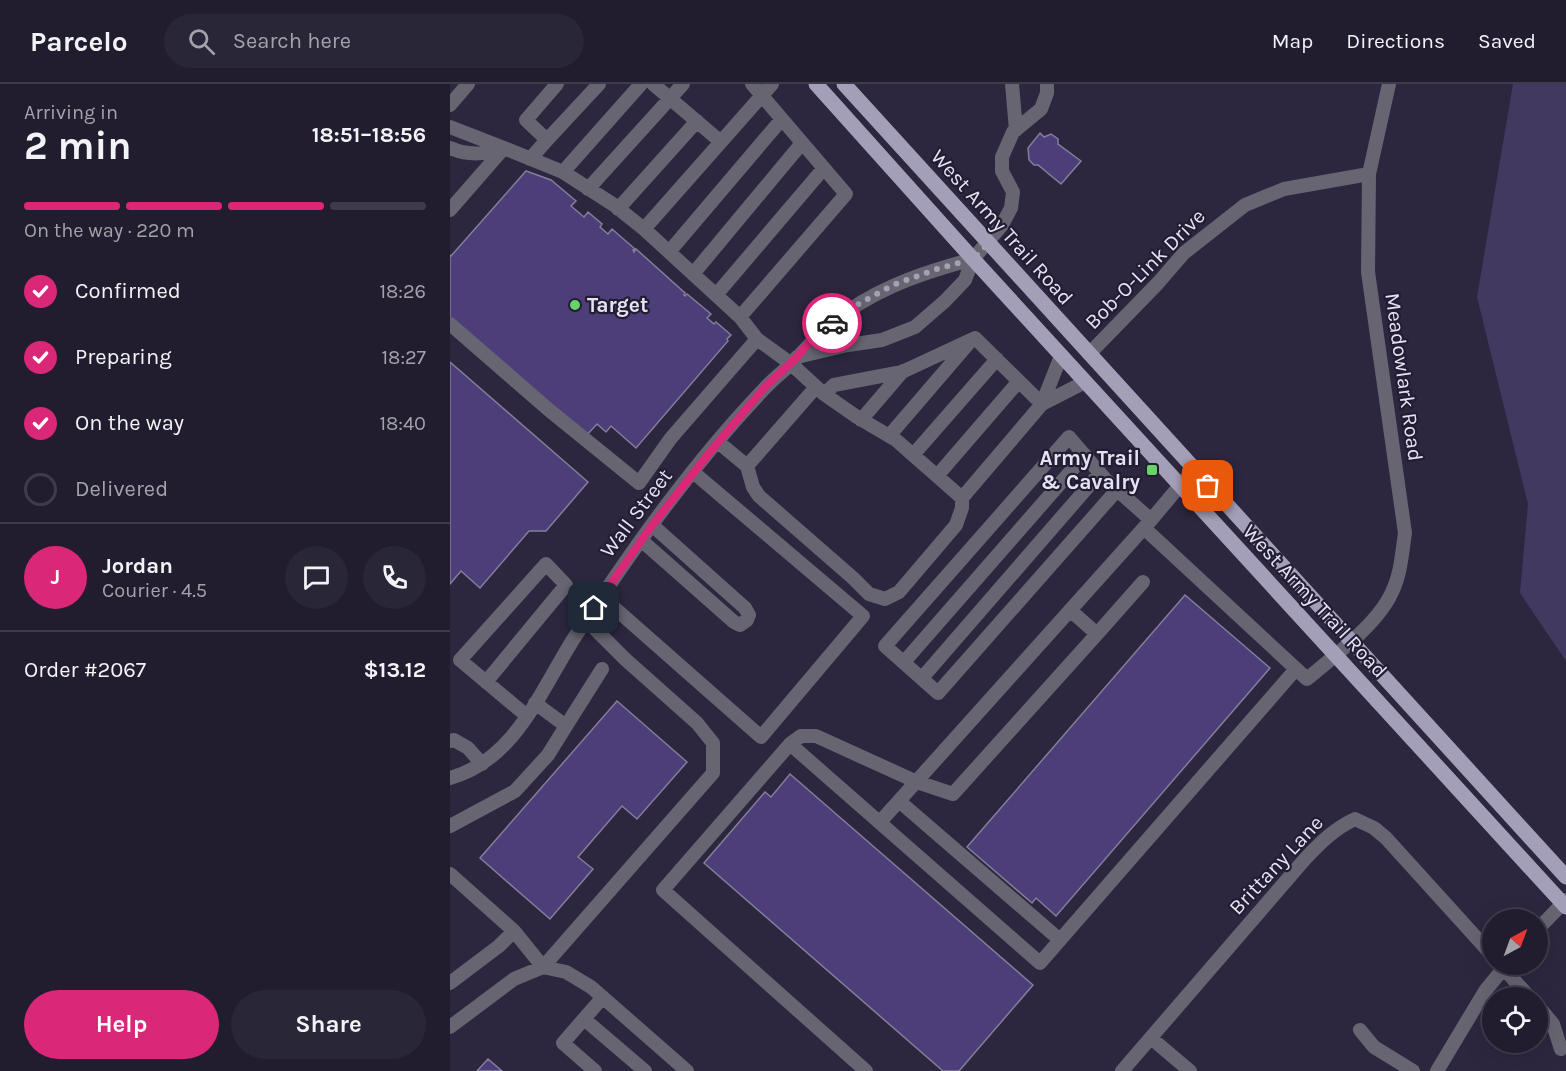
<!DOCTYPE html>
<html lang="en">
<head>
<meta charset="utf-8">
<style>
  body { margin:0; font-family:Karla,sans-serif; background:#292637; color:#f1f3f6; height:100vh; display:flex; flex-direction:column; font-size:22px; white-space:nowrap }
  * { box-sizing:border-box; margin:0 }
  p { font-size:20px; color:#a2a2aa }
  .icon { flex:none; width:33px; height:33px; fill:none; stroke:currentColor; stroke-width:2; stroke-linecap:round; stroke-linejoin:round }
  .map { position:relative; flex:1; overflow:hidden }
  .sheet { display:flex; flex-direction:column; background:#211d2f; width:450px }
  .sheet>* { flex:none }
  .needle { width:39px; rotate:41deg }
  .buttons { position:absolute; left:1032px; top:825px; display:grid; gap:12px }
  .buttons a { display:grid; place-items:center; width:66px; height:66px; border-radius:50%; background:#211d2f; box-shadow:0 6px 24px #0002,0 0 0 2px #3e3b4b; font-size:30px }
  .pin { position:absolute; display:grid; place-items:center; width:51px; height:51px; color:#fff; margin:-26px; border-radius:12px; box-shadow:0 3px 9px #0006 }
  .courier { position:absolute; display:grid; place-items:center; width:60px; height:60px; margin:-30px; border:4px solid #db2777; border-radius:50%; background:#fff; color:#222; box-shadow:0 2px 8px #0007 }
  .headline em { font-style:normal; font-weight:700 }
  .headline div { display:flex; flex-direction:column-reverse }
  .headline { display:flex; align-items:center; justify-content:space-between; height:102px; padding:0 24px }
  h1 { font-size:39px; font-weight:700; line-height:45px }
  .bar { display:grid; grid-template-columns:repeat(4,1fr); gap:9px 6px; align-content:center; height:72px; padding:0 24px }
  .bar i { height:8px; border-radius:4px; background:#3e3b4b }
  .bar .selected { background:#db2777 }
  .bar p { grid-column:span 4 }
  .line { display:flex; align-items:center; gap:15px; padding:0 24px; border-top:2px solid #3e3b4b }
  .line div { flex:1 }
  .round { display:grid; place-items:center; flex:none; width:63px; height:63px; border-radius:32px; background:#292637 }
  ol { padding:0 24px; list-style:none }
  li { display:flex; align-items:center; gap:18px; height:66px }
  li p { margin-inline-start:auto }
  li .icon { padding:6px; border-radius:50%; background:#db2777; color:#fff; stroke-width:4 }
  li:last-child { color:#a2a2aa }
  li i { width:33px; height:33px; border:3px solid #3e3b4b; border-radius:50% }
  .action { display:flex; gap:12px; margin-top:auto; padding:12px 24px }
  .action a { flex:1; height:69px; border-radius:36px; background:#db2777; color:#fff; font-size:24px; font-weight:700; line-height:69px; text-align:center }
  .action a+a { background:#292637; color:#f1f3f6 }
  header { display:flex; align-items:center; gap:36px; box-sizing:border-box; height:84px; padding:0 30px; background:#211d2f; border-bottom:2px solid #3e3b4b }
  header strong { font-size:28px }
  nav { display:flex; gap:33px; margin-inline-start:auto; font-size:21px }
  .search { width:420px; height:54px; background:#292637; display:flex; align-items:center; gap:15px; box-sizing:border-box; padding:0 21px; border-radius:33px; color:#a2a2aa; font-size:22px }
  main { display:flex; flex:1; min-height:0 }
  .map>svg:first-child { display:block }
  .green { fill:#423961 }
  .building { fill:#4d3e79; stroke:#837e9a; stroke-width:1.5 }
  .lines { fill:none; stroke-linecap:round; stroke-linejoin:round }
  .minor { stroke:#676572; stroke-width:14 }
  .major { stroke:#a39fb8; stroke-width:15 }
  .done { stroke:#a4a1b4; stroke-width:6; stroke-dasharray:0 10.8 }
  .route { stroke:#db2777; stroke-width:8 }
  .poi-dot { fill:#66d466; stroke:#231d34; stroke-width:2 }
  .labels { text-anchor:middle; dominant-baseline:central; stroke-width:4.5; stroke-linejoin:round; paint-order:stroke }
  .street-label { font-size:21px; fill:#e5e3f3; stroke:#231d34 }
  .poi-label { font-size:21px; font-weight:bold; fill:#e5e3f3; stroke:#231d34; text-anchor:start }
</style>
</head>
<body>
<header>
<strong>Parcelo</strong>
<div class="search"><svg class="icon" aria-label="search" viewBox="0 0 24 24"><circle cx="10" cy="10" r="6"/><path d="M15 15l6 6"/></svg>Search here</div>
<nav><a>Map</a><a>Directions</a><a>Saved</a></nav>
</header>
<main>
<section class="sheet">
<div class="headline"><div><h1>2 min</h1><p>Arriving in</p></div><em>18:51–18:56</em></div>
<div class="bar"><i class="selected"></i><i class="selected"></i><i class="selected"></i><i></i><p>On the way · 220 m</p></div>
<ol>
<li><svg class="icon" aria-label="check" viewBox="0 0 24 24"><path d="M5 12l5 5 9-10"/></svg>Confirmed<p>18:26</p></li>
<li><svg class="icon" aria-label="check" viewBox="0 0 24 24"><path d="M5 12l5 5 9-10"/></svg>Preparing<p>18:27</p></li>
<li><svg class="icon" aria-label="check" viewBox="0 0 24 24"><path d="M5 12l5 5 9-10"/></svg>On the way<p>18:40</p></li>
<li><i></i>Delivered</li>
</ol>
<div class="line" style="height:108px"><b class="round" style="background:#db2777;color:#fff">J</b><div><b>Jordan</b><p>Courier · 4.5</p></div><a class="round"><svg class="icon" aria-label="chat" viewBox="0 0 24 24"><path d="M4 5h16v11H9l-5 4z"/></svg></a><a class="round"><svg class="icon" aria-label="phone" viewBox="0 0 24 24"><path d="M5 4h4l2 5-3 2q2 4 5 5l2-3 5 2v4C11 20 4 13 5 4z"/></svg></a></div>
<div class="line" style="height:78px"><div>Order #2067</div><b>$13.12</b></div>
<div class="action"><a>Help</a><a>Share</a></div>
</section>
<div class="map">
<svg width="1116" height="987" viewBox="0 0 1116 987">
  <rect width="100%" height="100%" fill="#2c273f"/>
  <path class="green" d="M 1063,0 L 1116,0 L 1116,577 L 1070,509 L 1078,420 L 1027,213 Z"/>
  <path class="building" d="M 590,49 L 594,53 L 601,50 L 608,55 L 608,60 L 631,77 L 611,100 L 588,81 L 584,81 L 579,76 L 578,64 Z
    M 76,87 L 101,96 L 126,117 L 121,122 L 134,133 L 138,128 L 152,140 L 150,143 L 158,150 L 162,145 L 185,165 L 183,166 L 184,168 L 186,165 L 235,209 L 234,211 L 235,212 L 237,210 L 261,230 L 257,234 L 264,240 L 266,238 L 281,251 L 277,255 L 278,257 L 186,364 L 161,342 L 156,348 L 147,340 L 135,353 L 0,235 L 0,171 L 1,172 Z
    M 0,278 L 138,398 L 96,447 L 79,447 L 30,504 L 11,487 L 0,500 Z
    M 735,511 L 820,584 L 606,832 L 586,814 L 582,819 L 517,763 Z
    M 167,617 L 237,678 L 187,735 L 172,722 L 128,773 L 143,785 L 100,835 L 30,774 Z
    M 340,690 L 583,901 L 509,987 L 493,987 L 254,779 L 315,708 L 321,713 Z
    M 38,975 L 52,987 L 27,987 Z"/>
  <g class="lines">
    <path class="minor" d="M 203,0 L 271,58
      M 302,0 L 396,110 L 290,233 L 307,255
      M 562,0 L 566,46
      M 0,21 L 18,0
      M 0,43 L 54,64
      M 97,56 L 149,0
      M 0,64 C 18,72 35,71 53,64
      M 80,75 L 97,56 L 76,36 L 107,0
      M 113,88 L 191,0
      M 138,105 L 233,0
      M 168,125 L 247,37
      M 0,126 L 54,64 L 113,88 L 164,121 L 194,145 L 322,0
      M 194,145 L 290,233
      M 219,168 L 332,35
      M 243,190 L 352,59
      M 266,211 L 374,84
      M 0,240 L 99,326 L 189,399 L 221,354 L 307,255 L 340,279 L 374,310
      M 639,270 L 708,199 L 734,169 L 795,121 L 834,105 L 919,90
      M 347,273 L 398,261 L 432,256 L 465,243 L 495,217 L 515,196 L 523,175 L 552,141 L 561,124 L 563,108 L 552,87 L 552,73 L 563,48 L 591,25 L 597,9 L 597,0
      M 592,320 L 525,254 L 452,288 L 384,301 L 374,310 L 407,333 L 446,356 L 512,414 L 592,320 L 611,272
      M 592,320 L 635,298
      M 411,336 L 453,287
      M 439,352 L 518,260
      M 268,358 L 297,382 L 366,303
      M 463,371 L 547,275
      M 297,382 L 303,403 L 309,412 L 403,494 L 419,510 L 435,515 L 449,508 L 506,441 L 512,424 L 512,414
      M 487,392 L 569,297
      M 667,406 L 488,609 L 435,562 L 619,353 L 656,396 L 701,436
      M 694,444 L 857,595 C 884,572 928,540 942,508 C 951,490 952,468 955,449 L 918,188 L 919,90 L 939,0
      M 191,456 L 284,538 L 290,541 L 297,536 L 299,531 L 295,524 L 202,441
      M 152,513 L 311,653 L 413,532 L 243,388
      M 620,526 L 647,550 L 503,710 L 467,698 L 366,652 L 351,652 L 340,660 L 590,879 L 846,585
      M 647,550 L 693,498
      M 454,578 L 635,371
      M 472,594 L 650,389
      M 36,598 L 116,501 L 96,480 L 10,576 L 77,632
      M 85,619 L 116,642 L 152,585
      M 0,657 L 4,656 L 18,664 L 32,680
      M 340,660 L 213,806 L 416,987
      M 0,694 C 68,675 92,602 128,548 C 184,463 244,378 315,304 C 325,293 338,284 348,273 C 363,256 379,240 398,227 C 435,201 479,187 523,175
      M 449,717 L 610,856
      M 430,738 L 701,436 L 743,386
      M 0,742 L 65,707 L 98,671 L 116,642
      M 0,790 L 64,847 L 93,883
      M 1088,845 L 1116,816
      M 1050,880 L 1080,914
      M 93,883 L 116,888 L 141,903 L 237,987
      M 0,899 L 49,862 L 64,847
      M 1088,922 L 1103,940 L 1111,965
      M 134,935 L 195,987
      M 0,943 L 64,895 L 93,883 L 263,689 L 263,659 L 247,639 L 175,575 L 136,536
      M 910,946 L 924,963 L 963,987
      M 701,954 L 740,987
      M 145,987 L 113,959 L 153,913
      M 672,987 L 855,775 C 871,758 884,745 905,735 L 924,744 L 936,754 L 1042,871
      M 987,987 L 1035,907 L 1057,880"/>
    <path class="major" d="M 366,0 L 523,175 L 1116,823
      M 394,0 L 1116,793"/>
  </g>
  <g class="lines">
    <path class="done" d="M 382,239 L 398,226 L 443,201 L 487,185 L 523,175 L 538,160 L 758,402"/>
    <path class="route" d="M 144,524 L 200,444 L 260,368 L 315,303 L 347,273 L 361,256 L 382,239"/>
  </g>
  <g class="poi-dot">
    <circle cx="125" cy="221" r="6"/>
    <rect x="696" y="380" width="12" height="12" rx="3"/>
  </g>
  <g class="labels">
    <g class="street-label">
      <text transform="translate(552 143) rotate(48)">West Army Trail Road</text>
      <text transform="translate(695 185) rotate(-45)">Bob-O-Link Drive</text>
      <text transform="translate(954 293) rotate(82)">Meadowlark Road</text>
      <text transform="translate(186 429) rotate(-53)">Wall Street</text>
      <text transform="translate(865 517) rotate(47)">West Army Trail Road</text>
      <text transform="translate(826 781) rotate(-47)">Brittany Lane</text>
    </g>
    <g class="poi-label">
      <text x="137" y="221">Target</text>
      <text x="690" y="374" text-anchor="end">Army Trail<tspan x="690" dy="24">&amp; Cavalry</tspan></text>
    </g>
  </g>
</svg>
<div class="buttons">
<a><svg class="needle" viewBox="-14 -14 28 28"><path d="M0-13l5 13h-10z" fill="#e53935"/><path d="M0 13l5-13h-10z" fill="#a2a2aa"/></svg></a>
<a><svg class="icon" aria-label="locate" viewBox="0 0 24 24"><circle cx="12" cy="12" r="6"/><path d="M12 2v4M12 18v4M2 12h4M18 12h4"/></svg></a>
</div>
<div class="pin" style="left:758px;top:402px;background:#ea580c"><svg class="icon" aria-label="bag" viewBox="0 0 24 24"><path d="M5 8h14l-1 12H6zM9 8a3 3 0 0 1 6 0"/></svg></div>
<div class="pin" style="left:144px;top:524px;background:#1f2937"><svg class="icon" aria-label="home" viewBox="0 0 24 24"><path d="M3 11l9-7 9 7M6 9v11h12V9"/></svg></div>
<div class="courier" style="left:382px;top:239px"><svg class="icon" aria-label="car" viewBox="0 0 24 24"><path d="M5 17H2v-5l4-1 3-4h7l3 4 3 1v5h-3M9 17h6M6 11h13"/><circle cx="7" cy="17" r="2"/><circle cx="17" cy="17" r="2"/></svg></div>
</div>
</main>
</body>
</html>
